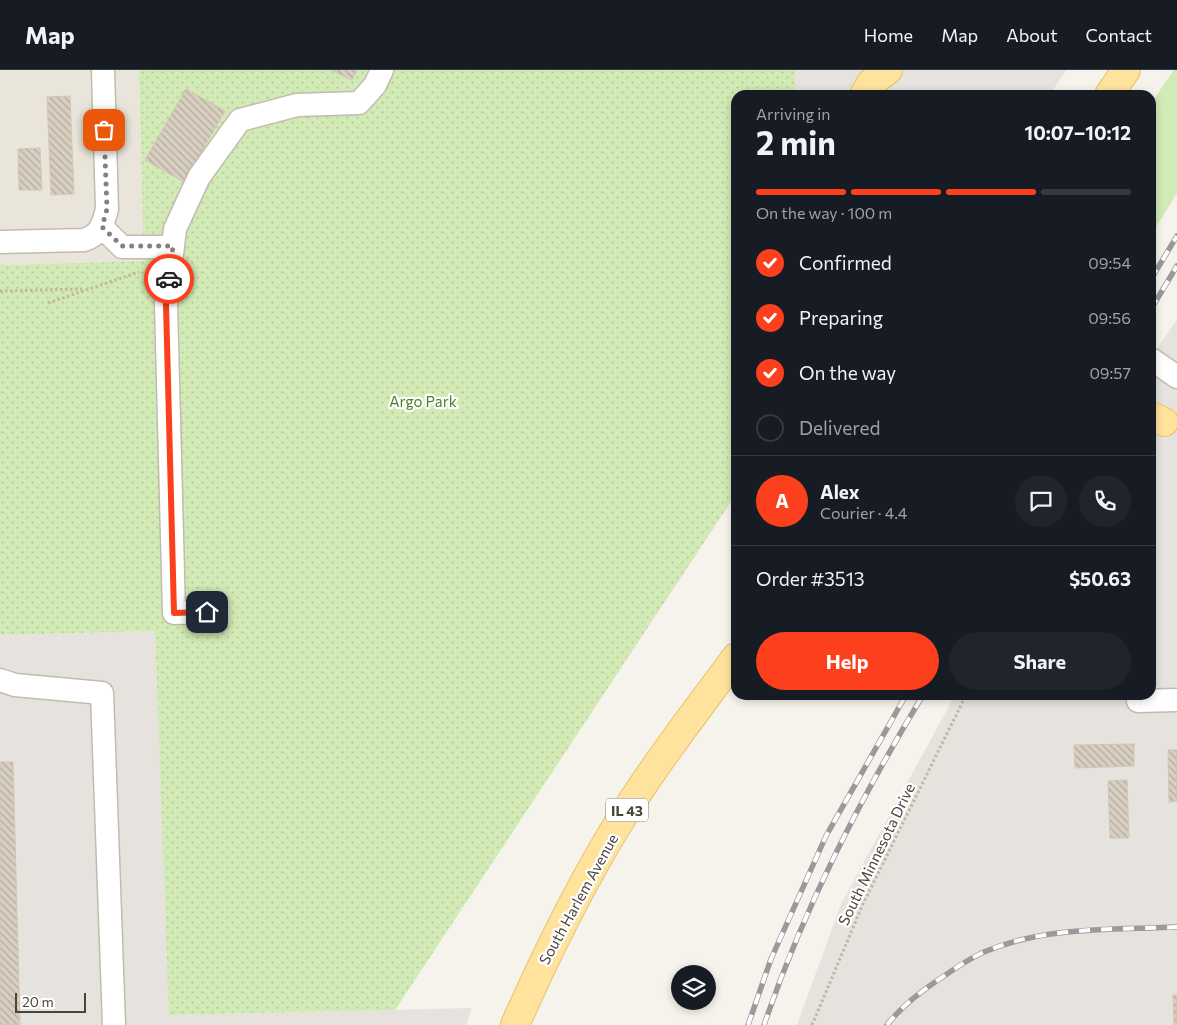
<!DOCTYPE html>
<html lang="en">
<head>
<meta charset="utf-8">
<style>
  body { margin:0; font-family:Commissioner,sans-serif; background:#20242c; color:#f1f3f6; height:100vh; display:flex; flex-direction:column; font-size:19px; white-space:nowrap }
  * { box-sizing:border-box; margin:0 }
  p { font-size:16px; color:#9ea1a6 }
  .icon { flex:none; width:28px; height:28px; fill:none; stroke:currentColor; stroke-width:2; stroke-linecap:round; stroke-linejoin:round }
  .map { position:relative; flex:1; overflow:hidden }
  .side { position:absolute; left:731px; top:20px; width:425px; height:610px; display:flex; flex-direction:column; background:#171b24; border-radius:15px; box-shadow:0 2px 8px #0003 }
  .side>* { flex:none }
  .fabs { position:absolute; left:671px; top:895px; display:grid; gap:10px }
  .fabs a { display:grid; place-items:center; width:45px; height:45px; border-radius:50%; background:#171b24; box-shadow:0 2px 8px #0003; font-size:25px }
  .scale { position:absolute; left:15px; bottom:12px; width:71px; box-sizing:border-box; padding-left:5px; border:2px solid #4b4439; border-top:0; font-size:14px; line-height:18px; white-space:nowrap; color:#4b4439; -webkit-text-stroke:4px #fff; paint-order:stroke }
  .pin { position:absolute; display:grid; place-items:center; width:42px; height:42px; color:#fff; margin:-21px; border-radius:10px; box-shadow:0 2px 8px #0006 }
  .courier { position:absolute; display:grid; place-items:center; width:50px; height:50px; margin:-25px; border:4px solid #fc3f1d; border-radius:50%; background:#fff; color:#222; box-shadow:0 1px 6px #0007 }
  .summary em { font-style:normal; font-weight:700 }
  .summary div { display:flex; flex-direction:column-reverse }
  .summary { display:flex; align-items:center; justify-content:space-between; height:85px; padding:0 25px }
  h1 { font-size:32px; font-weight:700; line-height:38px }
  .bar { display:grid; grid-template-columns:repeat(4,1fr); gap:8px 5px; align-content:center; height:60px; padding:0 25px }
  .bar i { height:6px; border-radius:4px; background:#363941 }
  .bar .active { background:#fc3f1d }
  .bar p { grid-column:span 4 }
  .line { display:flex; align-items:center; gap:12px; padding:0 25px; border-top:1px solid #363941 }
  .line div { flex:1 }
  .round { display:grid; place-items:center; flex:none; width:52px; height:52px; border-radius:26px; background:#20242c }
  ol { padding:0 25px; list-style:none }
  li { display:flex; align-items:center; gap:15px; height:55px }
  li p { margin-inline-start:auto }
  li .icon { padding:5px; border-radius:50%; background:#fc3f1d; color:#fff; stroke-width:4 }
  li:last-child { color:#9ea1a6 }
  li i { width:28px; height:28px; border:2px solid #363941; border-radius:50% }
  .action { display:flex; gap:10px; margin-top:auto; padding:10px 25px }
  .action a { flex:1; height:58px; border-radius:30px; background:#fc3f1d; color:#fff; font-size:20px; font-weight:700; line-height:58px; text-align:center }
  .action a+a { background:#20242c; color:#f1f3f6 }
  header { display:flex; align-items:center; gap:30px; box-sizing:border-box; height:70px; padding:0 25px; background:#171b24; border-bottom:1px solid #363941 }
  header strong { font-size:24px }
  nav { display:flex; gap:28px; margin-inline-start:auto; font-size:18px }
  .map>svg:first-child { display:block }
  .residential { fill:#eae5da }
  .industrial { fill:#e6e2dd }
  .grass { fill:#d2eab5 }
  .park { fill:url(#park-dots) }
  .building { fill:url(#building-back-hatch); stroke:#d3c7b4 }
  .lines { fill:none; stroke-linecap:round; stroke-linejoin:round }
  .minor-casing { stroke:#c2bbae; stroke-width:25 }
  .major-casing { stroke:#e6c16a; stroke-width:30 }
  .path { stroke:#c4b79f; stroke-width:3; stroke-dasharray:2.5 2.5; stroke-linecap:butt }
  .minor { stroke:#fff; stroke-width:22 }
  .major { stroke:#ffe39c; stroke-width:28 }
  .rail-casing { stroke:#9a9a9a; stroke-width:5.5 }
  .rail { stroke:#fff; stroke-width:4; stroke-dasharray:11; stroke-linecap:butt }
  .done { stroke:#878178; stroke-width:5; stroke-dasharray:0 9 }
  .route { stroke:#fc3f1d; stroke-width:6 }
  .labels { text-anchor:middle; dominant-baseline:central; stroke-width:4.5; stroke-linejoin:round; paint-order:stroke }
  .shield { fill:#fff; stroke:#817c74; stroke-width:1 }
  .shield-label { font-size:14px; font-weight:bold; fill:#4b4439 }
  .park-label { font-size:15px; fill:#4a7f2a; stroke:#fff }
  .street-label { font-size:15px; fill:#4b4439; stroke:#fff }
</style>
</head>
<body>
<header>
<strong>Map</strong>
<nav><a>Home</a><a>Map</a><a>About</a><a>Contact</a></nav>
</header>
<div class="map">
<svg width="1177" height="955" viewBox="0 0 1177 955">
  <defs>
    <pattern id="park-dots" width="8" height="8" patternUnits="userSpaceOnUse" patternTransform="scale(1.25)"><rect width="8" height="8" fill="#d2eab5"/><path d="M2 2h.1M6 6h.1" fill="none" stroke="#b6ca9c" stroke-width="1.8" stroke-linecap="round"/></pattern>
    <pattern id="building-back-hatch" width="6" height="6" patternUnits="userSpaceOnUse" patternTransform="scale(1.25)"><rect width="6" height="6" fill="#d8cfc1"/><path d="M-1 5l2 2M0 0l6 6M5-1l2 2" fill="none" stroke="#b1aa9e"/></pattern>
  </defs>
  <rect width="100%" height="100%" fill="#f6f3ec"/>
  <path class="residential" d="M 0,0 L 139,0 L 145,191 L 0,195 Z"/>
  <path class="industrial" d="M 794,0 L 1066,0 L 1050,25 L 795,25 Z
    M 1177,249 L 1177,955 L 797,955 L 841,834 L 955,625 L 1151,625 L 1151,288 Z
    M 155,561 L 170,945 L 472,938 L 466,955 L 0,955 L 0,565 Z"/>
  <path class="grass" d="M 1174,0 L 1177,0 L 1177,123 L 1151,165 L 1151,33 Z"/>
  <path class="park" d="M 139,0 L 795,0 L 796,25 L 736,25 L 736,424 L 395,940 L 169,945 L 155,561 L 0,565 L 0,195 L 144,191 Z"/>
  <path class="building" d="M 331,0 L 357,0 L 352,10 Z
    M 186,19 L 225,41 L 184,112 L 145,90 Z
    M 70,26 L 74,124 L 51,125 L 47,27 Z
    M 40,78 L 42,120 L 19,120 L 18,79 Z
    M 1134,674 L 1134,696 L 1075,698 L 1074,675 Z
    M 1168,680 L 1177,680 L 1177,731 L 1169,732 Z
    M 0,692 L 13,692 L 20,955 L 0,955 Z
    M 1127,710 L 1129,768 L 1110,768 L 1108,711 Z
    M 1173,925 L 1177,925 L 1177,955 L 1174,955 Z"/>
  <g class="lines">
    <g class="minor-casing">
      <path id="minor" d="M 102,157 L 122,177 L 173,177
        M 0,172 L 84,170 C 100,165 103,155 107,139 L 103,0
        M 1151,289 L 1177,307
        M 207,542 L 174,543 L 166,234 L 175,159 L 199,107 L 240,50 L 297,35 L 359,33 L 375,15 L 382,0
        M 0,610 L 15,615 L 102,623 L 114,955
        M 1138,631 L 1177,630"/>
    </g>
    <g class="major-casing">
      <path id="major" d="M 864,25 L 871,13 L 888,0
        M 1109,25 L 1126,0
        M 1151,346 L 1164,352
        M 515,955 C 552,871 593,788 645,712 C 674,669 706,628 736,587"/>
    </g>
    <path class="path" d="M 0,221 L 82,219
      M 48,233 L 139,202
      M 812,955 L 863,834 L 966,625"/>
    <use href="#minor" class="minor"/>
    <use href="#major" class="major"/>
    <g class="rail-casing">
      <path id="rail" d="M 1151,209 L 1177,166
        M 1151,239 L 1177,196
        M 748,955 L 771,889 L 826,766 L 906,625
        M 764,955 C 804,838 859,731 923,625
        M 887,955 C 901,937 920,922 938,910 C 953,900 968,889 984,882 C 1045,856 1113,860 1177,857"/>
    </g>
    <use href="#rail" class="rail"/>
  </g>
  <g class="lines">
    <path class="done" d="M 104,60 L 107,139 L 102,157 L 122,176 L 173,176 L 169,209"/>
    <path class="route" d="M 169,209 L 166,234 L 174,543 L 207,542"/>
  </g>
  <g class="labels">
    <rect class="shield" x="606" y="728.5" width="42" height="23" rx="4"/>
    <g class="shield-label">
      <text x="627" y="740">IL 43</text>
    </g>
    <g class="park-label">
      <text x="423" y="331">Argo Park</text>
    </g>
    <g class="street-label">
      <text transform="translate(876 784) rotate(-64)">South Minnesota Drive</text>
      <text transform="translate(578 829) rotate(-61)">South Harlem Avenue</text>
    </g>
  </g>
</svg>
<div class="fabs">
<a><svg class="icon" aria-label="layers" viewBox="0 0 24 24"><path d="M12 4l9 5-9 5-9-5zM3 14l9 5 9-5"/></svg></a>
</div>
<div class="scale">20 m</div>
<div class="pin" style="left:104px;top:60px;background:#ea580c"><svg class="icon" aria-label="bag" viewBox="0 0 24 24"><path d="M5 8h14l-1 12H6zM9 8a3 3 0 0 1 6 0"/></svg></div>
<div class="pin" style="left:207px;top:542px;background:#1f2937"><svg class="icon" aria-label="home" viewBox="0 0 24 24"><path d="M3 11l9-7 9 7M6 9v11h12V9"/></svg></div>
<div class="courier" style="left:169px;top:209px"><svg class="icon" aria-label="car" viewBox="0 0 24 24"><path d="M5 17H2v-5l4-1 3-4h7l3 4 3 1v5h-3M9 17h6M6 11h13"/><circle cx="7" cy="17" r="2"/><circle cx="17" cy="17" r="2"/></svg></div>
<section class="side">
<div class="summary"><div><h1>2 min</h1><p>Arriving in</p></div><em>10:07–10:12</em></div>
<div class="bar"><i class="active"></i><i class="active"></i><i class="active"></i><i></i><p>On the way · 100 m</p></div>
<ol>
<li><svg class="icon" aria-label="check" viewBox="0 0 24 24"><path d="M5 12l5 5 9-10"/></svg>Confirmed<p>09:54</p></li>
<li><svg class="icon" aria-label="check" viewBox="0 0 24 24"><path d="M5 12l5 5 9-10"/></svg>Preparing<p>09:56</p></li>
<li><svg class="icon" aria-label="check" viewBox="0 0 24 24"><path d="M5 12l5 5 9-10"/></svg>On the way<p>09:57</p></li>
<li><i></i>Delivered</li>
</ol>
<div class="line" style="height:90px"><b class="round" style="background:#fc3f1d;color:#fff">A</b><div><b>Alex</b><p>Courier · 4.4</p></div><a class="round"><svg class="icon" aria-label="chat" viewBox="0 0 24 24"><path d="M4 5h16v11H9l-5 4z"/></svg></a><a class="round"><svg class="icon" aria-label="phone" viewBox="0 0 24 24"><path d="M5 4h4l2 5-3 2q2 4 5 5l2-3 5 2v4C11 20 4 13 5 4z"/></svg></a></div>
<div class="line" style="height:65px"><div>Order #3513</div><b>$50.63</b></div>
<div class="action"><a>Help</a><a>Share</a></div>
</section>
</div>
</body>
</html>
